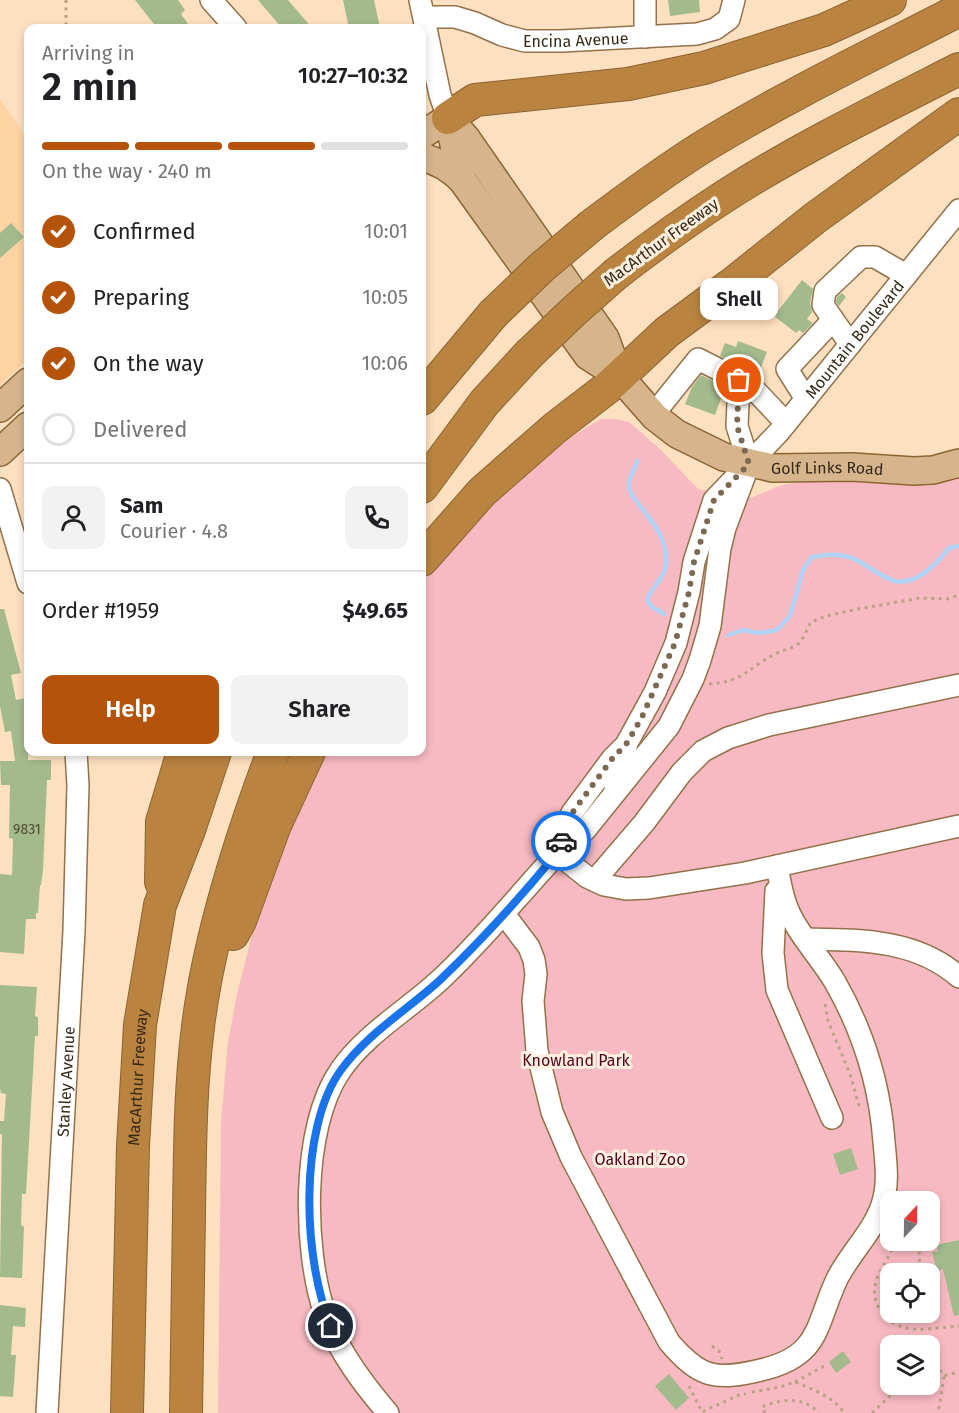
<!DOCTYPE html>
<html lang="en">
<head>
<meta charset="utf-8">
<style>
  body { margin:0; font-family:"Fira Sans",sans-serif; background:#f2f2f2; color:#202124; height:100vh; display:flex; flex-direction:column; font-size:22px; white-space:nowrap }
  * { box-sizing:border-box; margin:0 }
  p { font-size:20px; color:#757577 }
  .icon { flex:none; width:33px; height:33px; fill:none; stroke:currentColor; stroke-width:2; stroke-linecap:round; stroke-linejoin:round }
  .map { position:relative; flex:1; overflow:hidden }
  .drawer { position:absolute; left:24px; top:24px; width:402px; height:732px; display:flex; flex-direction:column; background:#fff; border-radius:12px; box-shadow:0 3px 9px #0003 }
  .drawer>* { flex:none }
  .needle { width:39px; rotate:22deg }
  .fabs { position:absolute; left:880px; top:1191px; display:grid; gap:12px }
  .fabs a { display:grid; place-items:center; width:60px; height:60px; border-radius:12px; background:#fff; box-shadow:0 3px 9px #0003; font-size:30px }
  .pin { position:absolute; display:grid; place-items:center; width:51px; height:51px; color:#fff; margin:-26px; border:3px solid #fff; border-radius:50%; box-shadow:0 2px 6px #0007 }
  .courier { position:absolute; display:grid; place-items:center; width:60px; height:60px; margin:-30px; border:4px solid #1a73e8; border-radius:50%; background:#fff; color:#222; box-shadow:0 2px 8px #0007 }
  .bubble { position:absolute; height:42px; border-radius:12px; background:#fff; box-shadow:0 3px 9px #0003; font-size:20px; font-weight:600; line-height:42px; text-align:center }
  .summary em { font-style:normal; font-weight:600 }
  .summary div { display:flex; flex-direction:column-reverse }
  .summary { display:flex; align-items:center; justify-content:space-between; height:102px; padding:0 18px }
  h1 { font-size:39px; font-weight:600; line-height:45px }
  .bar { display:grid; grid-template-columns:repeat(4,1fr); gap:9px 6px; align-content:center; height:72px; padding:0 18px }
  .bar i { height:8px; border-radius:4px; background:#e0e0e0 }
  .bar .on { background:#b45309 }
  .bar p { grid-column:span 4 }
  .line { display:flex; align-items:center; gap:15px; padding:0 18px; border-top:2px solid #e0e0e0 }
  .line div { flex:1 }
  .round { display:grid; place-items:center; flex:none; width:63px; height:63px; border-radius:12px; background:#f2f2f2 }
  ol { padding:0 18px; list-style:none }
  li { display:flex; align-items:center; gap:18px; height:66px }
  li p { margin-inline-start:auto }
  li .icon { padding:6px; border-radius:50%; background:#b45309; color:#fff; stroke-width:4 }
  li:last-child { color:#757577 }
  li i { width:33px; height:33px; border:3px solid #e0e0e0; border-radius:50% }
  .cta { display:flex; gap:12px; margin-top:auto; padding:12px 18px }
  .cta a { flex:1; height:69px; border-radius:12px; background:#b45309; color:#fff; font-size:24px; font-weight:600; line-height:69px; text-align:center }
  .cta a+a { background:#f2f2f2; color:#202124 }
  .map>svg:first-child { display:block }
  .built { fill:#fdd3a3 }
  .green { fill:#f8bac2; fill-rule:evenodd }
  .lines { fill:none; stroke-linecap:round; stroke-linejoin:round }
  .stream { stroke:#b1d2f5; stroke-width:4.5 }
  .building { fill:#a3ba8d }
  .minor-casing { stroke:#92714b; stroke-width:24 }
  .major-casing { stroke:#8c6432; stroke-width:30 }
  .highway-casing { stroke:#8c6432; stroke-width:34 }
  .path { stroke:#baa287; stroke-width:3; stroke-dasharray:3 4.5; stroke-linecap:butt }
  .minor { stroke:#fff; stroke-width:21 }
  .major { stroke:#d6b58c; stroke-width:27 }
  .highway { stroke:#ba8440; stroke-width:32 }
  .highway-bridge-casing { stroke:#8c6432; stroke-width:34; stroke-linecap:butt }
  .highway-bridge { stroke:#ba8440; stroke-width:32 }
  .done { stroke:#7c6952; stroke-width:6; stroke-dasharray:0 10.8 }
  .route { stroke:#1a73e8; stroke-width:8 }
  .labels { text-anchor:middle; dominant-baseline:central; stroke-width:6; stroke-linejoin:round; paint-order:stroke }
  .number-label { font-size:14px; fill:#514d35 }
  .street-label { font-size:16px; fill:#362918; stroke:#fff0e0 }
  .park-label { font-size:16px; fill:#52031d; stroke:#fff0e0 }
</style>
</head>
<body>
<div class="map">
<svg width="959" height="1413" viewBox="0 0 959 1413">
  <rect width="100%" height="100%" fill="#fde0bf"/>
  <path class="built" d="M 0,99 L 28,140 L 28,359 L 0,385 Z"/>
  <path class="green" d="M 601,419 L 614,419 L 629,422 L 661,450 L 698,489 L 751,498 L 779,486 L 807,480 L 892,481 L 928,486 L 946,482 L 959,477 L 959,1413 L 218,1413 L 221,1122 L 228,1042 L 237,994 L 256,919 L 283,836 L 320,752 L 422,752 L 422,583 C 476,522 529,459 601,419 ZM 891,1202 L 930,1202 L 930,1240 L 891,1240 ZM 891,1274 L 930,1274 L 930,1312 L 891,1312 ZM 891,1346 L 930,1346 L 930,1384 L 891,1384 Z"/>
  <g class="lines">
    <path class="stream" d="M 637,461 C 635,468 630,476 629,483 C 626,501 670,526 666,564 C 665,579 651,587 647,600 L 652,607 L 664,614
      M 729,635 L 743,630 L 759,633 L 777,630 L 790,616 L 803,570 L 812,557 C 824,555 836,553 849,557 C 865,562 879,577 895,581 C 917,586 938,562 949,548 L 959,546"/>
  </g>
  <path class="building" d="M 135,0 L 178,0 L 185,10 L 181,14 L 191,28 L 157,28 Z
    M 258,0 L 288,0 L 312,28 L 282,28 Z
    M 343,0 L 374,0 L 380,28 L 349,28 Z
    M 668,0 L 699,0 L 700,12 L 670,16 Z
    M 11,223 L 24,237 L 0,258 L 0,233 Z
    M 802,280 L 813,289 L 810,303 L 812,312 L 807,319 L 813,323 L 803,333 L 799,330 L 796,333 L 774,316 Z
    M 842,293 L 846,297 L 839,306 L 836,302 L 837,297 Z
    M 738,341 L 767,352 L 758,375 L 720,356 L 725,343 L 736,347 Z
    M 701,375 L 725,387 L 715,415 L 685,404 L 692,387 Z
    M 0,609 L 4,609 L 21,673 L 11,675 L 16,700 L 25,698 L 28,716 L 28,760 L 51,760 L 51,780 L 47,780 L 43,870 L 41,885 L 40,885 L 38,913 L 36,913 L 36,919 L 26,919 L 24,954 L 0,952 L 0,874 L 12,875 L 13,839 L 9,838 L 10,785 L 1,785 L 0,761 L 15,761 L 11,731 L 5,732 L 0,706 Z
    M 0,985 L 37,987 L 35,1016 L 38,1017 L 38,1036 L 35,1036 L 26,1194 L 22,1194 L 21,1225 L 24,1227 L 22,1278 L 0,1277 L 2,1134 L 0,1134 L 0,1121 L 4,1121 L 6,1094 L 1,1093 L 0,1088 Z
    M 851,1148 L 858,1169 L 840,1175 L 833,1154 Z
    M 959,1240 L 959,1315 L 954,1316 L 943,1269 L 937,1271 L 932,1252 L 938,1251 L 936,1245 Z
    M 0,1305 L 26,1308 L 25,1327 L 13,1326 L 11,1355 L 16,1355 L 13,1397 L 0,1396 Z
    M 843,1351 L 851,1362 L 836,1373 L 829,1362 Z
    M 669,1374 L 689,1398 L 676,1410 L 655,1386 Z"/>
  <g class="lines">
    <g class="minor-casing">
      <g id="minor">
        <path d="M 211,0 L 236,28"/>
        <path d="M 420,0 L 440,95 L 448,118"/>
        <path id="s1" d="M 424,17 L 455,17 L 475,23 L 502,35 L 525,41 L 561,41 L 697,34 L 715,29 L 729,19 L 734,0"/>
        <path d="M 645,37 L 645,0"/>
        <path d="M 850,344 L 823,305 L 825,291 L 861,257 L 875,257 L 906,275"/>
        <path d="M 806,399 L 787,369 L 833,320"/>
        <path d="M 653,415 L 698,359 L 751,386 L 786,423"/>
        <path d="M 0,489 L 28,583"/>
        <path id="s2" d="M 615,788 L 627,743 L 655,692 L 676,643 L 689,592 L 694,562 L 714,500 L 779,432 L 959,210"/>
        <path d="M 557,853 L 587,877 L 604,885 L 626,889 L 649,888 L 745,873 L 959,826"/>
        <path d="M 557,853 L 567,823 L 572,813 L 612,759 L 625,746"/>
        <path d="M 595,880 L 644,823 L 682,772 L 703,751 L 728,738 L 769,725 L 959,685"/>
        <path d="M 776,891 L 773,953 L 777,990 L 832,1118"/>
        <path d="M 504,914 L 529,947 L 534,960 L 536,974 L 533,1001 L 537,1051 L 552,1112 L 571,1157 L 669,1342 C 700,1378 715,1381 761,1370 C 821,1356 815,1326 837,1279 C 850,1253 873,1232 882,1205 C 889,1184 886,1164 884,1142 C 880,1086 863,1031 835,982 C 821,958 799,936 788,910 C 782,897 780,881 777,866"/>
        <path d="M 806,939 C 860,940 916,939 959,977"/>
        <path id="s3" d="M 47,1413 L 74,931 L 78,785 L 76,752"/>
        <path d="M 388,1413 C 363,1384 338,1351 325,1314 C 303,1250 301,1128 340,1071 C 366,1033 408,1010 441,979 C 482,941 517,897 555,856 C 564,846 576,839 586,829 L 669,726 L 693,679 L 700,660 L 710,626 L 720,548 L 725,528 L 749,464 L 737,426 L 739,380"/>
      </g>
    </g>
    <g class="major-casing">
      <g id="major">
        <path id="s4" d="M 448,118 L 462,180 L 588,356 L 619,376 L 655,417 L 677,434 L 724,457 L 773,468 L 852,467 L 914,471 L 933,470 L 959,463"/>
        <path d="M 453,123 L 466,138 L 605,338 L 619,376"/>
        <path d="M 422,135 L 448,118"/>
        <path d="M 422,157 C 438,161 450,168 462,180"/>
        <path d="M 0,408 L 28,382"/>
        <path d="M 0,452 L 28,426"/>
      </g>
    </g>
    <g class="highway-casing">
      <g id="highway">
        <path d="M 448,118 L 475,100 L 628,84 L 704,68 L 824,30 L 890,0"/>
        <path d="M 592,225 C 628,198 663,172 701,148 C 784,97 872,55 959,10"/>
        <path d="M 617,273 C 652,246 688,220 725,196 C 800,148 880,109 959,69"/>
        <path d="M 422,399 L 493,314"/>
        <path d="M 422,487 L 484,403 L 528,355"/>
        <path d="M 422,560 L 482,492 L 555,428 L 607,388 L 667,332 L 732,284 L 815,218 L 959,114"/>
        <path d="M 161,882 L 162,822 L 183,752"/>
        <path d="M 233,934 L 240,921 L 275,825 L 309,752"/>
        <path id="s5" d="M 127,1413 L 133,1146 L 140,1025 L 160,905 L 189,830 L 215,752"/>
        <path d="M 186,1413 C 187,1346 188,1280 189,1213 C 190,1151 190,1089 198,1027 C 209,936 241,837 273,752"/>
      </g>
    </g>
    <path class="path" d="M 66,0 L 66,28
      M 709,684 C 744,682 750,666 777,653 C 784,650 793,648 799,643 C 804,638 807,629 811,622 L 826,616 L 858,609 L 920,598 L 947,599 L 959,595
      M 825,1004 L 828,1021 L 850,1074 L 860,1109
      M 887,1238 L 894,1244 C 889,1259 878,1270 875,1286 C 871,1308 891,1328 913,1329 C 928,1330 944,1327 959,1326
      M 911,1240 L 919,1247 L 920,1274
      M 930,1283 L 938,1285
      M 712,1346 L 719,1351 L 722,1359
      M 930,1362 L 936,1362 L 944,1377 L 939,1408 L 940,1413
      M 930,1379 L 959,1372
      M 795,1382 L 826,1365
      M 689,1386 L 702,1412 L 739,1395 L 746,1394
      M 752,1392 L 780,1387 L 795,1382 C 812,1389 834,1397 844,1413
      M 765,1413 L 762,1407 C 780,1399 804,1396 819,1413
      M 872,1413 L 892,1394 L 909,1384"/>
    <use href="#minor" class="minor"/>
    <use href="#major" class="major"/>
    <use href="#highway" class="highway"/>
    <g class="highway-bridge-casing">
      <path id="highway-bridge" d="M 493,314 L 542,267 L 592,225
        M 528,355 L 574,311 L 617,273"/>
    </g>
    <use href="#highway-bridge" class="highway-bridge"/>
  </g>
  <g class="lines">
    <path class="done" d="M 561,841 L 572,813 L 612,759 L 627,743 L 642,717 L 675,643 L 689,592 L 694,562 L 714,500 L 749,464 L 737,426 L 739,380"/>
    <path class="route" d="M 331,1326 C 303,1261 298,1129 341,1070 C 367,1034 407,1010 439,981 C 481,941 520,898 557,853 L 561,841"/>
  </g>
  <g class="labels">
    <g class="number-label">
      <text x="27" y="829">9831</text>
    </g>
    <g class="street-label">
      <text stroke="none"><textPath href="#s1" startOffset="156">Encina Avenue</textPath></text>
      <text transform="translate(661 242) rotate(-36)">MacArthur Freeway</text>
      <text stroke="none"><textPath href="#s2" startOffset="520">Mountain Boulevard</textPath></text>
      <text stroke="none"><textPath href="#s4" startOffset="556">Golf Links Road</textPath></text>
      <text stroke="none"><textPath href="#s5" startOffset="336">MacArthur Freeway</textPath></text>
      <text stroke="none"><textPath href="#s3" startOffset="332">Stanley Avenue</textPath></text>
    </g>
    <g class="park-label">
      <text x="576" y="1060">Knowland Park</text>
      <text x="640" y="1159">Oakland Zoo</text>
    </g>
  </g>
</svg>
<div class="fabs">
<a><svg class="needle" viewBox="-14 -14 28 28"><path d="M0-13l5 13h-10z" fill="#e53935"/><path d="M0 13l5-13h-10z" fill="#757577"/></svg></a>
<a><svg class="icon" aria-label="locate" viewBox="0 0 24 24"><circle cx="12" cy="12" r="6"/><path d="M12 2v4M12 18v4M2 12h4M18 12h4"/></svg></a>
<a><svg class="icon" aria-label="layers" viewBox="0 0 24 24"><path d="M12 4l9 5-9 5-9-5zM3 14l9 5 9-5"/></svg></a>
</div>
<div class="pin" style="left:739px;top:380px;background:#ea580c"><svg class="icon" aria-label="bag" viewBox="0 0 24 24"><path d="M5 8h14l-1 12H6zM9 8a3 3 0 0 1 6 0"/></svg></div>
<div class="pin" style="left:331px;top:1326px;background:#1f2937"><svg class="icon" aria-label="home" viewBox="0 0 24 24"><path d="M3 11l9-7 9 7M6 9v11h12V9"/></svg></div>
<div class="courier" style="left:561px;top:841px"><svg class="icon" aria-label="car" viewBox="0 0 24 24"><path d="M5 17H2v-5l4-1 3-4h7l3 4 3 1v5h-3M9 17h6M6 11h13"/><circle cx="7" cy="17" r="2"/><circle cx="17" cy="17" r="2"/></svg></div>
<div class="bubble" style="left:700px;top:278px;width:78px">Shell</div>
<section class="drawer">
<div class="summary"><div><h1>2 min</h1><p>Arriving in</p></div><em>10:27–10:32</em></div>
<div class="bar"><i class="on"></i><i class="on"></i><i class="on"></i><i></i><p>On the way · 240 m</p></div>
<ol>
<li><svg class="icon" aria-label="check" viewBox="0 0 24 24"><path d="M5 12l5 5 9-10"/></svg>Confirmed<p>10:01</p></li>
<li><svg class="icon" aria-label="check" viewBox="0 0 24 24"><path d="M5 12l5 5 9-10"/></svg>Preparing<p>10:05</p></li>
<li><svg class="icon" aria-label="check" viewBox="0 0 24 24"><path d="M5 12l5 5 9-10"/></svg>On the way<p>10:06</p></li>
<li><i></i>Delivered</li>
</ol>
<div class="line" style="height:108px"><a class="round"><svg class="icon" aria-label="person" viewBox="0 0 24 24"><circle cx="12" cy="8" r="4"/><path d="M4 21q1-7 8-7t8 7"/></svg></a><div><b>Sam</b><p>Courier · 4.8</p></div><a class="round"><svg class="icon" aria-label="phone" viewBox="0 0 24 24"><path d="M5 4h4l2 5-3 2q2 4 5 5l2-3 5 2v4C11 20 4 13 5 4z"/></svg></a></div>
<div class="line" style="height:78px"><div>Order #1959</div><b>$49.65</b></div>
<div class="cta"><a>Help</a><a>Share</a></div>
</section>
</div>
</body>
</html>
